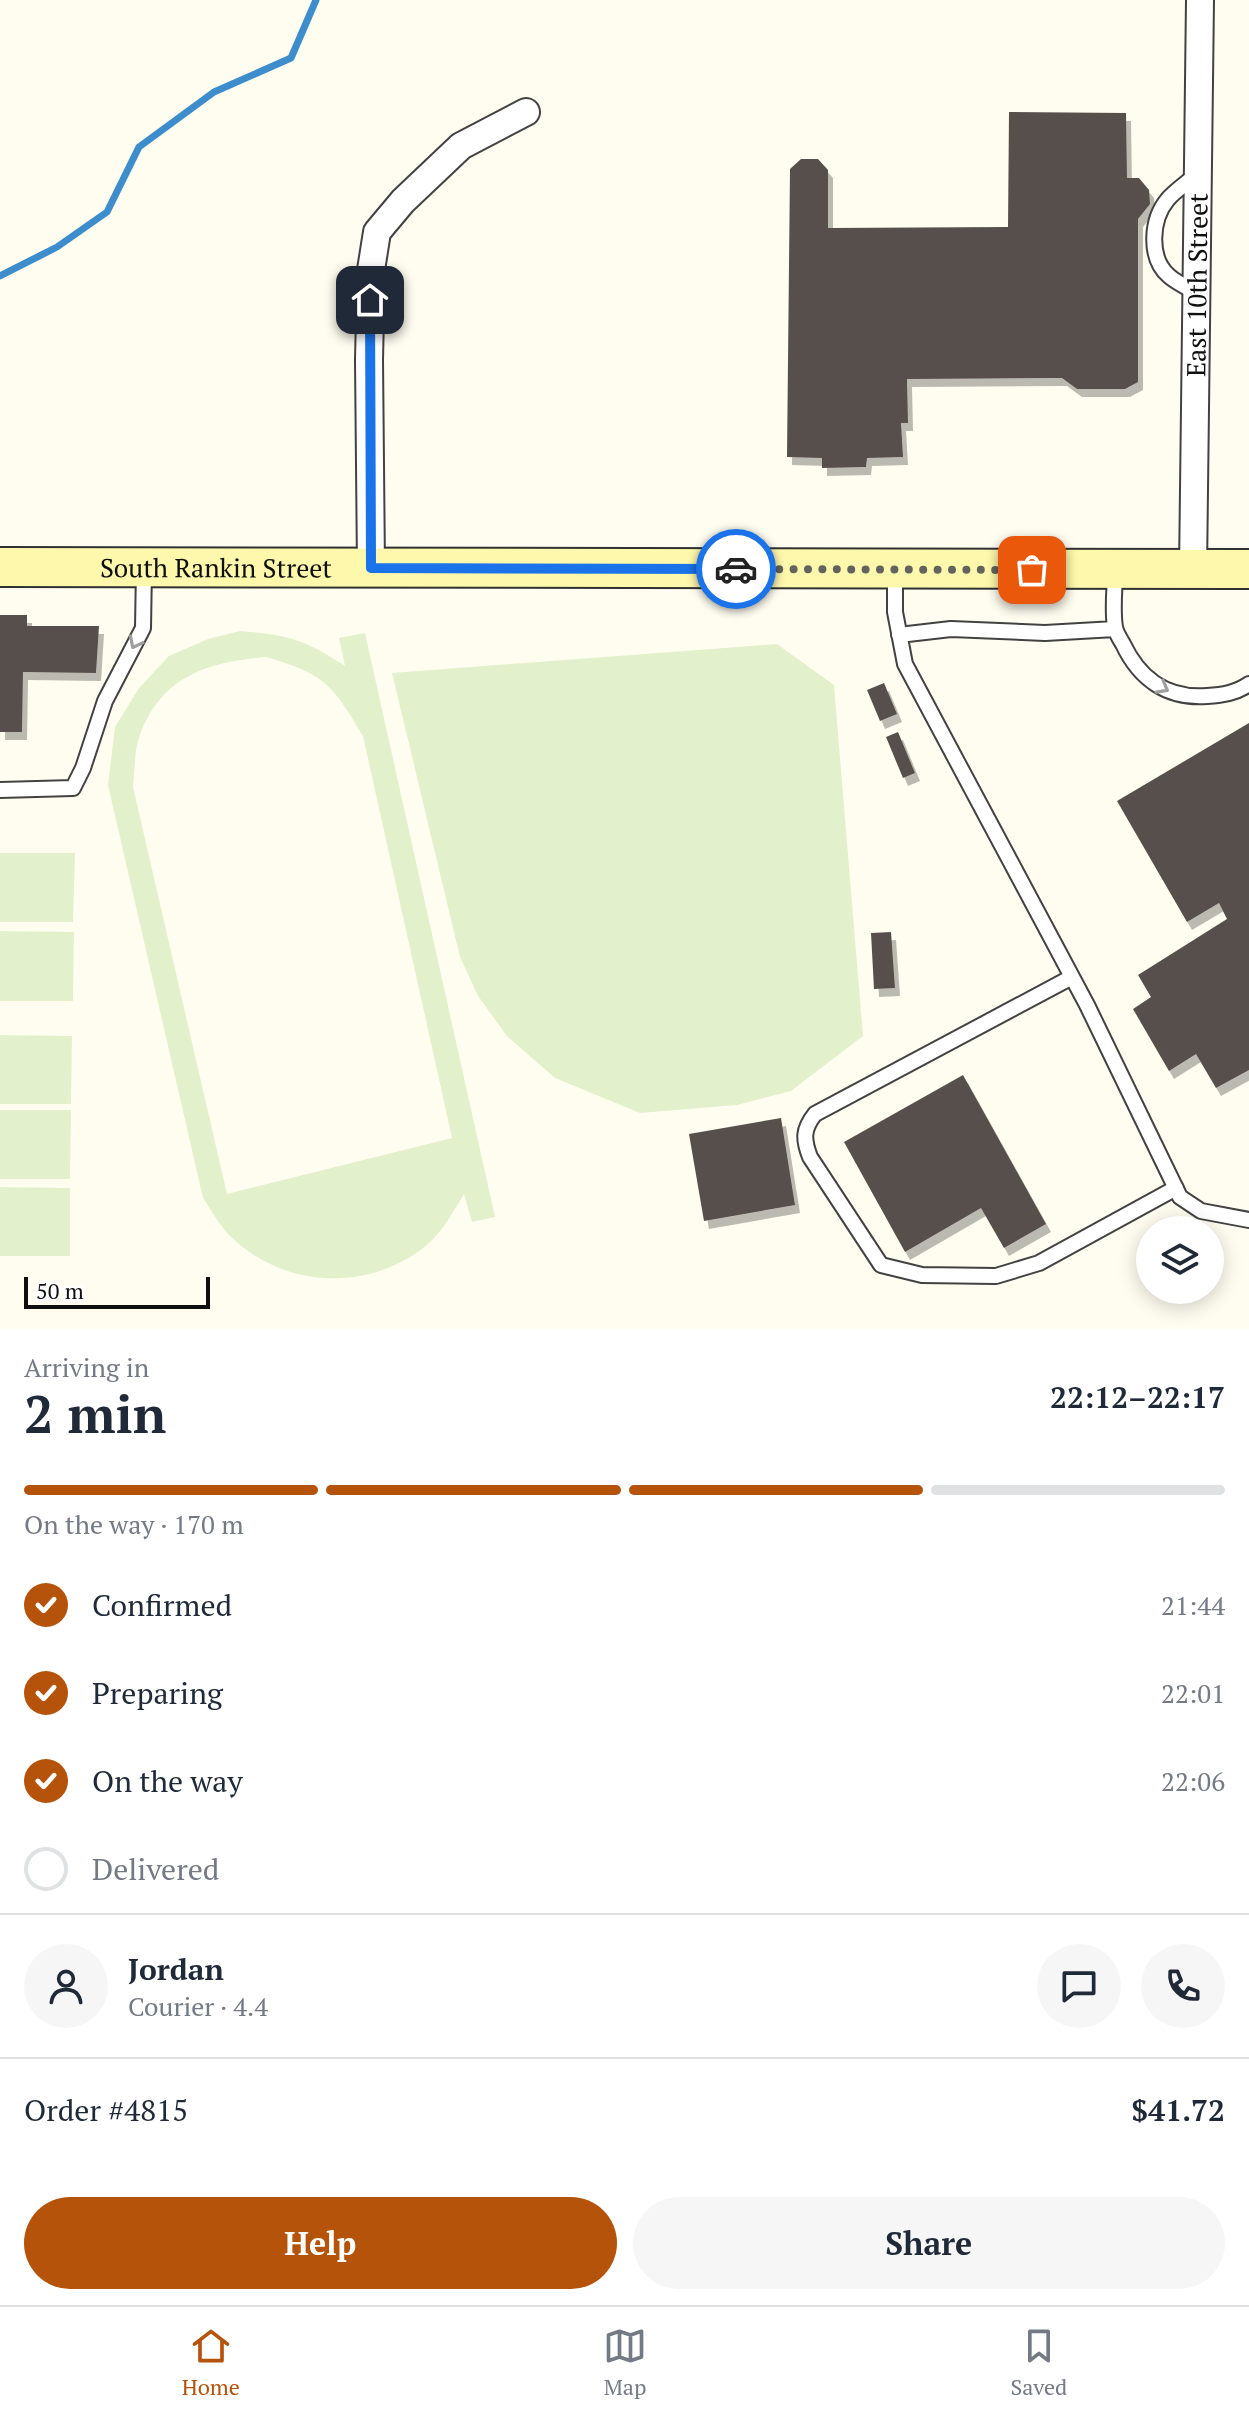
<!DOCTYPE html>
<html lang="en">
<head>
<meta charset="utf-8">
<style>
  body { margin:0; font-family:"PT Serif",serif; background:#f6f6f7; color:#1f2937; height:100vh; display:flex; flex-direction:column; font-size:30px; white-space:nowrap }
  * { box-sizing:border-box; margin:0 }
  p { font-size:26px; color:#747a83 }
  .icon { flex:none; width:44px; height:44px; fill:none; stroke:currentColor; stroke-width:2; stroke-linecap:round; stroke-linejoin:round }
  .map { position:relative; height:1329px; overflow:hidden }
  .side { display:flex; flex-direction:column; background:#fff; flex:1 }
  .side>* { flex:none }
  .buttons { position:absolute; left:1136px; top:1216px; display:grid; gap:16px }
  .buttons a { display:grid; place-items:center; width:88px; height:88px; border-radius:50%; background:#fff; box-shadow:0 4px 20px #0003; font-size:40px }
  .scale { position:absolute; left:24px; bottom:20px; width:186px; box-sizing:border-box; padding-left:8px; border:4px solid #0f0f0f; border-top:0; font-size:22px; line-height:28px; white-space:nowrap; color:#0f0f0f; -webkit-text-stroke:6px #fff; paint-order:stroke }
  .pin { position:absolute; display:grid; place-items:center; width:68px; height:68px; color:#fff; margin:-34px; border-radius:16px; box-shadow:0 4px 12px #0006 }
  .courier { position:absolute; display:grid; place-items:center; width:80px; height:80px; margin:-40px; border:6px solid #1a73e8; border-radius:50%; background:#fff; color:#222; box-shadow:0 2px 10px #0007 }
  .headline em { font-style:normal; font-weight:600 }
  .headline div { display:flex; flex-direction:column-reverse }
  .headline { display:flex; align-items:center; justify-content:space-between; height:136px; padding:0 24px }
  h1 { font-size:52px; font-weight:600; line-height:60px }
  .bar { display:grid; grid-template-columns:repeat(4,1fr); gap:12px 8px; align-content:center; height:96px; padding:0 24px }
  .bar i { height:10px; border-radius:6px; background:#e0e1e3 }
  .bar .current { background:#b45309 }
  .bar p { grid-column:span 4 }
  .line { display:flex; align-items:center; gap:20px; padding:0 24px; border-top:2px solid #e0e1e3 }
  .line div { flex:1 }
  .round { display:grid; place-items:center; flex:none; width:84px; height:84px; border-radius:42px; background:#f6f6f7 }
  ol { padding:0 24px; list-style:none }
  li { display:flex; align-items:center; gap:24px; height:88px }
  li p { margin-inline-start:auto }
  li .icon { padding:8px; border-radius:50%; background:#b45309; color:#fff; stroke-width:4 }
  li:last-child { color:#747a83 }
  li i { width:44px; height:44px; border:4px solid #e0e1e3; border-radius:50% }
  .button { display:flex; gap:16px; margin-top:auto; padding:16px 24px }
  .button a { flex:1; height:92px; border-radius:48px; background:#b45309; color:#fff; font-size:32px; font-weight:600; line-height:92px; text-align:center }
  .button a+a { background:#f6f6f7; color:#1f2937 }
  .dock { display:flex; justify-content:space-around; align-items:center; height:112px; border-top:2px solid #e0e1e3; background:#fff; font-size:22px; color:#747a83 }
  .dock a { display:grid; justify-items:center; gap:4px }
  .dock .current { color:#b45309 }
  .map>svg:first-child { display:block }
  .pitch { fill:#e2f1cc; fill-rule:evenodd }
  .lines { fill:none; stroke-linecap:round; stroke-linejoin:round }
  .stream { stroke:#3d8dcc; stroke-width:7 }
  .building { fill:#57504b; filter:url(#shadow) }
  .lane-casing { stroke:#424242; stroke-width:18 }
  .street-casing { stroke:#424242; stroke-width:30 }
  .secondary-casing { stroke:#313131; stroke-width:42 }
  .lane { stroke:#fff; stroke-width:14 }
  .street { stroke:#fff; stroke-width:26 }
  .secondary { stroke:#fef8ac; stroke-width:38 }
  .oneway { stroke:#9f9f9f }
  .done { stroke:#63625e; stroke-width:8; stroke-dasharray:0 14.4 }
  .route { stroke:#1a73e8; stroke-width:10 }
  .labels { text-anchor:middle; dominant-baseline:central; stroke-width:8; stroke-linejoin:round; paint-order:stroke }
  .street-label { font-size:26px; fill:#0f0f0f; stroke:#fff }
</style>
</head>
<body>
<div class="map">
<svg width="1249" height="1329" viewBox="0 0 1249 1329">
  <defs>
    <filter id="shadow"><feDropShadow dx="5" dy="8" stdDeviation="0" flood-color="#0004"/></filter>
  </defs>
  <rect width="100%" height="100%" fill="#fffdf0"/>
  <path class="pitch" d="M 240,631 C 289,635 304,639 345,666 L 339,638 L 365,633 L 495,1217 L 472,1222 L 464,1194 C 451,1215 440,1237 419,1251 C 360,1293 279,1286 228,1234 C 219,1224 211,1210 203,1198 L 108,785 L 115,727 L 139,688 L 169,656 L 208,639 ZM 266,657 C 325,674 332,684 363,736 L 452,1138 L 227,1194 L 133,787 C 135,771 134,752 139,738 C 160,676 208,662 266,657 Z
    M 777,644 L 834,685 L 863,1036 L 791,1091 L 737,1105 L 640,1113 L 555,1078 L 507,1036 L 478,996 L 460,957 L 392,673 Z
    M 0,853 L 75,853 L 73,922 L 0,922 Z
    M 0,931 L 74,932 L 73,1001 L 0,1001 Z
    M 0,1035 L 72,1036 L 71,1104 L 0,1104 Z
    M 0,1110 L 71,1110 L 70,1179 L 0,1179 Z
    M 0,1187 L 70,1188 L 70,1256 L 0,1256 Z"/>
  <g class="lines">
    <path class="stream" d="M 0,276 L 57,247 L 107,212 L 139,147 L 214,92 L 291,58 L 316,0"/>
  </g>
  <path class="building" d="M 1009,112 L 1126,113 L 1127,178 L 1139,178 L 1149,190 L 1150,204 L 1138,219 L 1138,382 L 1125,389 L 1077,389 L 1062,378 L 907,379 L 908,423 L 901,423 L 903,457 L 867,458 L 866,467 L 822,468 L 822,458 L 787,457 L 790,169 L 801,159 L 818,159 L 828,170 L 828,228 L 1008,227 Z
    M 0,615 L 27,615 L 27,626 L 99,626 L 96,673 L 23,672 L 22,732 L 0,732 Z
    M 884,683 L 897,714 L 880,721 L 867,690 Z
    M 1249,723 L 1249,1070 L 1216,1088 L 1196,1054 L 1169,1071 L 1133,1009 L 1151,997 L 1138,975 L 1227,919 L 1219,903 L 1187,922 L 1117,801 Z
    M 898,732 L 915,773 L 903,778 L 886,737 Z
    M 891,932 L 895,988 L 874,989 L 871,933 Z
    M 963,1075 L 1046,1224 L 1004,1248 L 981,1208 L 905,1252 L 844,1142 Z
    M 781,1118 L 795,1205 L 704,1221 L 689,1134 Z"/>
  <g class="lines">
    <g class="lane-casing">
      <path id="lane" d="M 1197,293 C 1188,288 1177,283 1169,276 C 1148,258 1151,219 1168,199 C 1176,190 1188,182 1197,174
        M 1115,570 C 1115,588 1112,609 1115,627 C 1116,633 1120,639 1123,644 C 1140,680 1168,699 1207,696 C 1223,695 1236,693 1249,684
        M 895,572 L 895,612 L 905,664 L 1087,1005 L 1180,1197 L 1201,1211 L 1249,1220
        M 899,635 L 951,629 L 1045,633 L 1115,629
        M 0,790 L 73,788 L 83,768 L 105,701 L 143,628 L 144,568
        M 1072,977 L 815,1114 C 803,1129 803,1139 810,1157 L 881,1265 L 922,1275 L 996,1276 L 1039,1263 L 1176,1188"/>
    </g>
    <g class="street-casing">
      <g id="street">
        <path d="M 371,568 L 369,360 L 371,270 L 377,232 L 403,201 L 461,146 L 526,112"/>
        <path id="s1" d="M 1193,571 L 1200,0"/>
      </g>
    </g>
    <g class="secondary-casing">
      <g id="secondary">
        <path id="s2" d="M 0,567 L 1249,569"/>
      </g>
    </g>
    <use href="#lane" class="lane"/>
    <use href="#street" class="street"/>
    <use href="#secondary" class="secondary"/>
  </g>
  <defs><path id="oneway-chevron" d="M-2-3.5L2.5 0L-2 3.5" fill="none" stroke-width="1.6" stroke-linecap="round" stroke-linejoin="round" transform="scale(2)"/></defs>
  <g class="oneway">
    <use href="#oneway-chevron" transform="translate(135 643) rotate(117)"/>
    <use href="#oneway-chevron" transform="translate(1163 688) rotate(29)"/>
  </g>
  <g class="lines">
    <path class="done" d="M 736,569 L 1032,570"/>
    <path class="route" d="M 370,300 L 371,568 L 736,569"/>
  </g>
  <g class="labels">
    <g class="street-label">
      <text stroke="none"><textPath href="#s1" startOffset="286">East 10th Street</textPath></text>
      <text stroke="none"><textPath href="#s2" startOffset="216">South Rankin Street</textPath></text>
    </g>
  </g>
</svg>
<div class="buttons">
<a><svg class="icon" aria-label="layers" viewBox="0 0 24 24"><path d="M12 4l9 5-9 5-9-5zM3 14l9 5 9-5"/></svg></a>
</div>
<div class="scale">50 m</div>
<div class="pin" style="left:1032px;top:570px;background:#ea580c"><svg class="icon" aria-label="bag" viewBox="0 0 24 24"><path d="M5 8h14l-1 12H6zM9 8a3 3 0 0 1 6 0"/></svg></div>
<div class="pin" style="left:370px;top:300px;background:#1f2937"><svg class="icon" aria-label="home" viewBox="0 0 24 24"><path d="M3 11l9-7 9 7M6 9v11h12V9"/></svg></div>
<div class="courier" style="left:736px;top:569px"><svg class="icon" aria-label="car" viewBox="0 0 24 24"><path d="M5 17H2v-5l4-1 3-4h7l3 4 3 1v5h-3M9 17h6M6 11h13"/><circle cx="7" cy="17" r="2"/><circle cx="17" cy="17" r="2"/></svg></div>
</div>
<section class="side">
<div class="headline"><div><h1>2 min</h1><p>Arriving in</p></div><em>22:12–22:17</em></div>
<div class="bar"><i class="current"></i><i class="current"></i><i class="current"></i><i></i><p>On the way · 170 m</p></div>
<ol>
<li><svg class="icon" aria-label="check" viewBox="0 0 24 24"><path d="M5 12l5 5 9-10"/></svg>Confirmed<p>21:44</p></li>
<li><svg class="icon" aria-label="check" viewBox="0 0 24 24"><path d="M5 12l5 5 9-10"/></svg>Preparing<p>22:01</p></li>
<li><svg class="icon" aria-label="check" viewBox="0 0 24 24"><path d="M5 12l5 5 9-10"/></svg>On the way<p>22:06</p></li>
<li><i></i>Delivered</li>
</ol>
<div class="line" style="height:144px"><a class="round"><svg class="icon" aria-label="person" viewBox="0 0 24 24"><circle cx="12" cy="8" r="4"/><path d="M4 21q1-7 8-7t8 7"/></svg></a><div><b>Jordan</b><p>Courier · 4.4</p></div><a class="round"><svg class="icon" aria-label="chat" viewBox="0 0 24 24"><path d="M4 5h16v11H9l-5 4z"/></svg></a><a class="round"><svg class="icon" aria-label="phone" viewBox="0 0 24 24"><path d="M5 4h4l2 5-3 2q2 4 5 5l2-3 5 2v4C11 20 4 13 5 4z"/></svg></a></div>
<div class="line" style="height:104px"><div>Order #4815</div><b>$41.72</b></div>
<div class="button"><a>Help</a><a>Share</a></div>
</section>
<nav class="dock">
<a class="current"><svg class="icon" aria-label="home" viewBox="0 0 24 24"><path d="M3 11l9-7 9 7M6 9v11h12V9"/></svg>Home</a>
<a><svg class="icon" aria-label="map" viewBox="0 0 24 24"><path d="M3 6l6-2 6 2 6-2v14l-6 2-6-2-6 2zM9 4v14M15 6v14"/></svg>Map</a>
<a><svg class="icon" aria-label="saved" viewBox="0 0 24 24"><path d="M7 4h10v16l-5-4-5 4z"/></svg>Saved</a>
</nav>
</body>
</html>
